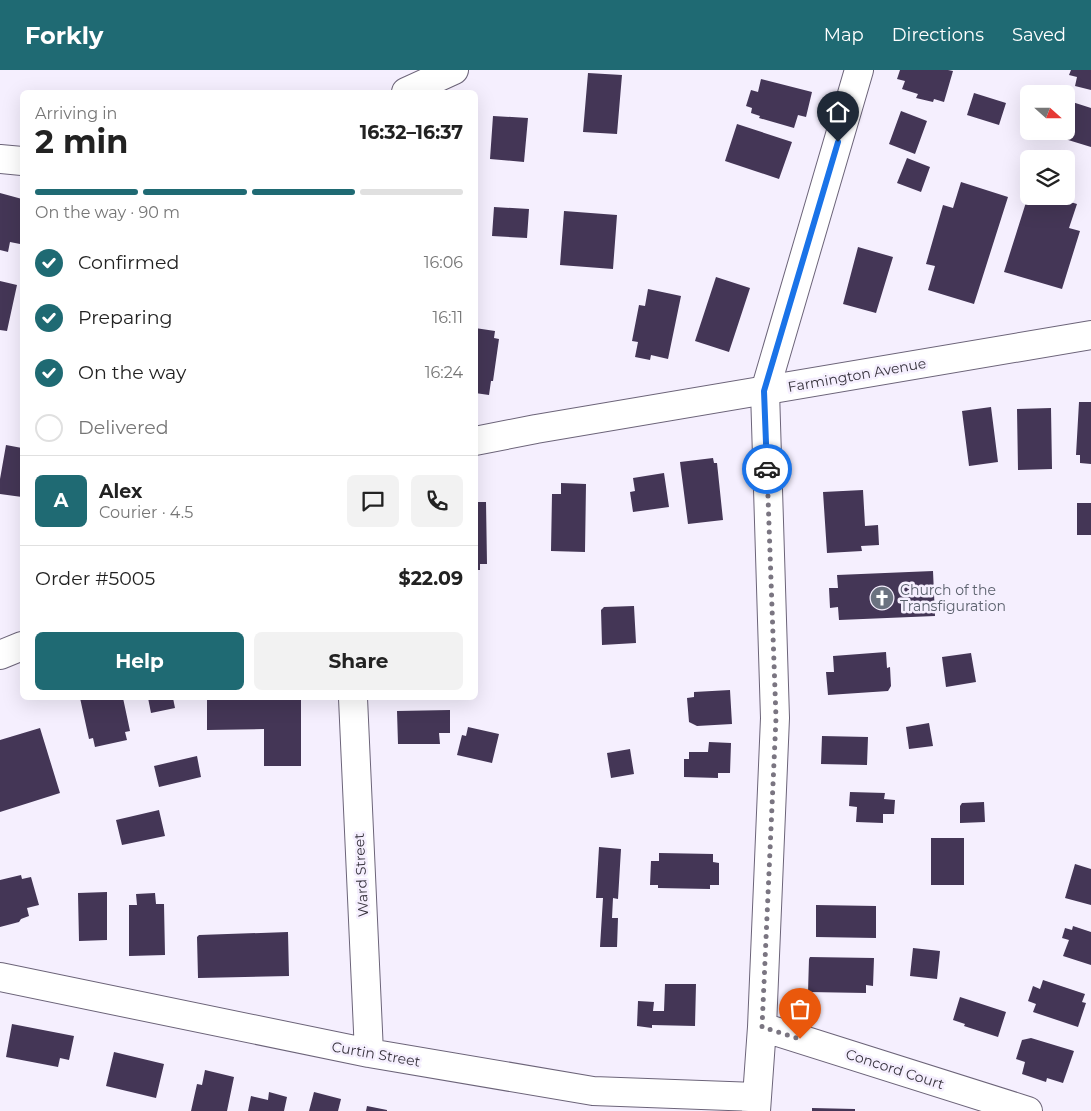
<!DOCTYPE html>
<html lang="en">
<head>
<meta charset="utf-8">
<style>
  body { margin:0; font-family:Montserrat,sans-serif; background:#f2f2f2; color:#222; height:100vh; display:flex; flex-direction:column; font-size:19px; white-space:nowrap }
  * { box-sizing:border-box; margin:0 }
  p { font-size:16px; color:#767676 }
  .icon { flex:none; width:28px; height:28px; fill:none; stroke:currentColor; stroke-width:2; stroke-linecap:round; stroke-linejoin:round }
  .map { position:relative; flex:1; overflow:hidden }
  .side { position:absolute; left:20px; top:20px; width:458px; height:610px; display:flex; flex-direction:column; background:#fff; border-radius:8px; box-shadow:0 5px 20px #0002 }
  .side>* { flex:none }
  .needle { width:32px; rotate:111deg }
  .buttons { position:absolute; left:1020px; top:15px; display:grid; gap:10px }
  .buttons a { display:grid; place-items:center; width:55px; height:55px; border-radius:8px; background:#fff; box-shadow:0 5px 20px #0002; font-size:25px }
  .pin { position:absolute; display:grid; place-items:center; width:42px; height:42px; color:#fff; margin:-51px -21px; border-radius:50% 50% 50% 0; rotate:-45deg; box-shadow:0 0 5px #0007 }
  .pin .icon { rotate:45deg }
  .courier { position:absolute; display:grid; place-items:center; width:50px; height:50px; margin:-25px; border:4px solid #1a73e8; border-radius:50%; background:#fff; color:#222; box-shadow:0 1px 6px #0007 }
  .headline em { font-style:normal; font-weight:700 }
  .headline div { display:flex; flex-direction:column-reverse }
  .headline { display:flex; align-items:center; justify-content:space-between; height:85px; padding:0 15px }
  h1 { font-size:32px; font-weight:700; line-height:38px }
  .bar { display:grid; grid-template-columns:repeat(4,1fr); gap:8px 5px; align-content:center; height:60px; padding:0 15px }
  .bar i { height:6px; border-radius:4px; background:#e0e0e0 }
  .bar .active { background:#1f6a73 }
  .bar p { grid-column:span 4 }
  .line { display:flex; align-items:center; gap:12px; padding:0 15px; border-top:1px solid #e0e0e0 }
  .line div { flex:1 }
  .round { display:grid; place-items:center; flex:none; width:52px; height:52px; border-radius:8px; background:#f2f2f2 }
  ol { padding:0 15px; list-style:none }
  li { display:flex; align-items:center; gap:15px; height:55px }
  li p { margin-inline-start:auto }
  li .icon { padding:5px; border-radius:50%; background:#1f6a73; color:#fff; stroke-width:4 }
  li:last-child { color:#767676 }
  li i { width:28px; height:28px; border:2px solid #e0e0e0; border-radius:50% }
  .action { display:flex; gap:10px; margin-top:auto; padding:10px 15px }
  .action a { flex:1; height:58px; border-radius:8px; background:#1f6a73; color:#fff; font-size:20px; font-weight:700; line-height:58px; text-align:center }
  .action a+a { background:#f2f2f2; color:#222 }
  header { display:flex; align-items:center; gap:30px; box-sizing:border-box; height:70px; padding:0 25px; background:#1f6a73; color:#fff }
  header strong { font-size:24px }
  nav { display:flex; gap:28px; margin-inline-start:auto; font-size:18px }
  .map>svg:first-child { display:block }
  .building { fill:#443656 }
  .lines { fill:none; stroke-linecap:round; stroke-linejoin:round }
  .minor-casing { stroke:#6c6479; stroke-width:30 }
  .major-casing { stroke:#6c6479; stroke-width:30 }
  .minor { stroke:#fff; stroke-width:28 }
  .major { stroke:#fff; stroke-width:28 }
  .done { stroke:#7a7581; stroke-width:5; stroke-dasharray:0 9 }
  .route { stroke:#1a73e8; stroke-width:6 }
  .labels { text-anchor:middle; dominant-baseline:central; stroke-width:5; stroke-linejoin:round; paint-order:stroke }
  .street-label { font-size:14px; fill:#37333d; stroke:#f5effe }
  .worship-label { font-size:14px; fill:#5b616d; stroke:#f5effe; text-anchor:start }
</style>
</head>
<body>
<header>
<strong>Forkly</strong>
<nav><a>Map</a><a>Directions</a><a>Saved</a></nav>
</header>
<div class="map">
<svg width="1091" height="1041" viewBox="0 0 1091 1041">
  <rect width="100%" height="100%" fill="#f5effe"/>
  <path class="building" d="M 900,0 L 948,0 L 953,1 L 944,32 L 934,29 L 933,32 L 916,28 L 918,24 L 902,19 L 905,11 L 897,9 Z
    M 1071,0 L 1091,0 L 1091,20 L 1075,16 L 1077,7 L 1069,5 Z
    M 588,3 L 622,5 L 617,64 L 583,62 Z
    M 761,9 L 812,22 L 806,47 L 798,45 L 794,58 L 759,48 L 760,46 L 751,43 L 752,38 L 746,36 L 751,20 L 758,22 Z
    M 974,23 L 1006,33 L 999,55 L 967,45 Z
    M 1066,30 L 1091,38 L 1091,77 L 1042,62 L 1066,61 Z
    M 901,41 L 927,51 L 915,84 L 889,74 Z
    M 493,46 L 528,48 L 524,92 L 490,89 Z
    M 737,54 L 792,72 L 779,109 L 725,91 Z
    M 907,88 L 930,97 L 921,122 L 897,113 Z
    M 961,112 L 1008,127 L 974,234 L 928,220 L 935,196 L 926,194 L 943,135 L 953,138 Z
    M 0,123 L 22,129 L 22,162 L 20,174 L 10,172 L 8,182 L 0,180 Z
    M 1028,126 L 1051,126 L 1077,134 L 1069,158 L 1080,161 L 1062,219 L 1004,202 Z
    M 494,137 L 529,139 L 527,168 L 492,166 Z
    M 564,141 L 617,145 L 613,199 L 560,195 Z
    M 858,177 L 893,187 L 876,243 L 843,234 Z
    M 716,207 L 750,218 L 729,282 L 695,271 Z
    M 0,211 L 17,215 L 7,261 L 0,260 Z
    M 648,219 L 681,226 L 668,289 L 651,285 L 650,290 L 635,287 L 638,272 L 632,271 L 639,235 L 645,236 Z
    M 475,258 L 495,261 L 494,268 L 499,269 L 493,311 L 491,311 L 489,325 L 475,323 Z
    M 1079,332 L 1091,332 L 1091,394 L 1080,393 L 1080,385 L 1076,385 Z
    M 991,337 L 998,392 L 969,396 L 962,341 Z
    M 1051,338 L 1052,399 L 1018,400 L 1017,339 Z
    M 6,375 L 22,378 L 22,427 L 0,424 L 0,409 Z
    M 713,388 L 714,393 L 717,393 L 723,450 L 688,454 L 680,392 Z
    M 664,403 L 669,437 L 633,442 L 630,422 L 635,421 L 633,408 Z
    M 561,413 L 586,414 L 585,482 L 551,481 L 552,424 L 561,424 Z
    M 863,420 L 865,456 L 878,455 L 879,475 L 861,476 L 862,481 L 827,483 L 823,422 Z
    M 475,432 L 486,432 L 487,494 L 480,494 L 480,500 L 475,500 Z
    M 1077,433 L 1091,433 L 1091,465 L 1077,465 Z
    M 933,501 L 935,546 L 839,550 L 838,537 L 830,538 L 829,518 L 838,518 L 837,505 Z
    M 634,536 L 636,573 L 602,575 L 601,540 L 604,537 Z
    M 886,582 L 887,598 L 890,597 L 891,616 L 888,621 L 828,625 L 826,602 L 834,602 L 833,586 Z
    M 971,583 L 976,612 L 946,617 L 942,587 Z
    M 730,620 L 732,654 L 697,656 L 689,652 L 687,628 L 694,627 L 694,622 Z
    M 80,628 L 123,628 L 130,661 L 125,662 L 127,670 L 95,677 L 93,668 L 89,669 Z
    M 148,628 L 173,628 L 175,638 L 151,643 Z
    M 207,628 L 301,628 L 301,696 L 264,696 L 264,659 L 207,660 Z
    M 450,640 L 450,663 L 439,663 L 440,674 L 398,674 L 397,641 Z
    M 929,653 L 933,676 L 909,679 L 906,657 Z
    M 468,657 L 499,664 L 492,693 L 457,685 L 462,665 L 466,666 Z
    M 40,658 L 60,723 L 0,742 L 0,670 Z
    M 822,666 L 868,667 L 867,695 L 821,694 Z
    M 709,672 L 731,673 L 730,703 L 718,703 L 718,708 L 684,707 L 684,689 L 689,689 L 689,682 L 708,682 Z
    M 630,679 L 634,704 L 611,708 L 607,683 Z
    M 197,686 L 201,707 L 159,717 L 154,696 Z
    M 850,722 L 885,723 L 884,729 L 895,730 L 894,744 L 883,744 L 883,753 L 856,752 L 857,737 L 849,736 Z
    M 984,732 L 985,752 L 960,753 L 960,736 L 962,733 Z
    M 159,740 L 165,766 L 122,775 L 116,750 Z
    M 931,768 L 964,768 L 964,815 L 931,815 Z
    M 599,777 L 621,779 L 618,829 L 613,828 L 612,848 L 618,848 L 617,877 L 600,877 L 603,828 L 596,828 Z
    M 659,783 L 713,784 L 713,792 L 719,793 L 719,815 L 710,815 L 710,819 L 658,818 L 658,815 L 650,815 L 651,791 L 659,791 Z
    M 1075,794 L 1091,799 L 1091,835 L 1065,828 Z
    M 21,805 L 22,809 L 31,807 L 39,835 L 27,838 L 29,846 L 21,849 L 19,852 L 0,857 L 0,810 Z
    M 107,822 L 107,870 L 79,871 L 78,823 Z
    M 155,823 L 156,834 L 164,834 L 165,885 L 129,886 L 129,835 L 137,835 L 136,824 Z
    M 816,835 L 876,836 L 876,868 L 816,867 Z
    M 1073,856 L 1091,862 L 1091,895 L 1063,886 L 1069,870 L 1062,868 L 1065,858 L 1072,860 Z
    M 288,862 L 289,906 L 198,908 L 197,867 L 199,865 Z
    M 913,878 L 940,881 L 937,909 L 910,906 Z
    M 810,887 L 874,888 L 873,916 L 866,915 L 866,923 L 808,922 L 809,889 Z
    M 1043,910 L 1085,924 L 1082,932 L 1086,933 L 1078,957 L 1033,942 L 1036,934 L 1028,931 L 1033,916 L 1040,919 Z
    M 665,914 L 696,914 L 695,956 L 652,955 L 652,958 L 637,956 L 638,931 L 654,932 L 653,941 L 664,941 Z
    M 960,927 L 1006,942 L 998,967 L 964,956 L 965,954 L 953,950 Z
    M 12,954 L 74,966 L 69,990 L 60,988 L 58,997 L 6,987 Z
    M 1031,968 L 1074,981 L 1063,1013 L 1047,1008 L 1046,1012 L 1022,1004 L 1025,992 L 1016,989 L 1022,970 Z
    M 114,982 L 164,994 L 156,1028 L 106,1016 Z
    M 205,1000 L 234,1007 L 227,1041 L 191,1041 L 197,1014 L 202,1015 Z
    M 269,1022 L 287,1027 L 284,1041 L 248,1041 L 251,1026 L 268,1030 Z
    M 314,1022 L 341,1029 L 338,1041 L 309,1041 Z
    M 367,1036 L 387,1040 L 387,1041 L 366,1041 Z
    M 812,1038 L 855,1039 L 855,1041 L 812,1041 Z"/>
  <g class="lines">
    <g class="minor-casing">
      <path id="minor" d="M 406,22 L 454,0
        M 0,89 L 22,91
        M 353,628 L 369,983
        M 0,907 L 369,983 L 593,1021 L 756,1027
        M 762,957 L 1028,1041
        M 756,1041 L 762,957 L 775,648 L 765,321 L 859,0"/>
    </g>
    <g class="major-casing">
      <path id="major" d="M 475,371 L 536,359 L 1091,265
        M 0,585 L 22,576"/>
    </g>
    <use href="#minor" class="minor"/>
    <use href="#major" class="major"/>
  </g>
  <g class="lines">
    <path class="done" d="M 767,399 L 776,648 L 762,957 L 800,969"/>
    <path class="route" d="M 767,399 L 764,321 L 838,72"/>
  </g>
  <defs>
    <g id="church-disc" transform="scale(1.25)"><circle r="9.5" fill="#6b7280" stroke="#f5effe"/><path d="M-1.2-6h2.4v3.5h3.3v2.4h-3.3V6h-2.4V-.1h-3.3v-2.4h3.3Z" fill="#fff"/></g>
  </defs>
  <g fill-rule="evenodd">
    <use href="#church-disc" x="882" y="528"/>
  </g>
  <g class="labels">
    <g class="street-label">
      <text transform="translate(857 305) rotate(-10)">Farmington Avenue</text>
      <text transform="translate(361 805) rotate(-93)">Ward Street</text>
      <text transform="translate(376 984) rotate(10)">Curtin Street</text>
      <text transform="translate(895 999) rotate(18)">Concord Court</text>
    </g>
    <g class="worship-label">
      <text x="900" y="520">Church of the<tspan x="900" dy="16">Transfiguration</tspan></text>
    </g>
  </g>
</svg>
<div class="buttons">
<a><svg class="needle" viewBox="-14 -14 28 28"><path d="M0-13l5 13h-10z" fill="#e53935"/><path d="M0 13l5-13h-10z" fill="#767676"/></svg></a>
<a><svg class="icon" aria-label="layers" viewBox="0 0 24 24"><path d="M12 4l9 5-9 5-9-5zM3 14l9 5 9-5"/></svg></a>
</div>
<div class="pin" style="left:800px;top:969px;background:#ea580c"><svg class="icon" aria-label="bag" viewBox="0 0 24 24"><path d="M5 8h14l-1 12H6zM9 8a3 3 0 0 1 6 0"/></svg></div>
<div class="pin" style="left:838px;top:72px;background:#1f2937"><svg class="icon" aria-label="home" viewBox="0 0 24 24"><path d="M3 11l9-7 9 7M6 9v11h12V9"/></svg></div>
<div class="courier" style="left:767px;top:399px"><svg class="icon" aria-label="car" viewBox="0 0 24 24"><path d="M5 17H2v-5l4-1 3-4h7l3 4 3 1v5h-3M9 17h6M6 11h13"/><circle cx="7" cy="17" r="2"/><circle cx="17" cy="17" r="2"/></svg></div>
<section class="side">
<div class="headline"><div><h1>2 min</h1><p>Arriving in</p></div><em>16:32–16:37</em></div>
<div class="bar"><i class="active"></i><i class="active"></i><i class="active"></i><i></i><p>On the way · 90 m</p></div>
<ol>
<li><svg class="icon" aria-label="check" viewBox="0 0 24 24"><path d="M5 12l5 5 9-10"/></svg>Confirmed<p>16:06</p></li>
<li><svg class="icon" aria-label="check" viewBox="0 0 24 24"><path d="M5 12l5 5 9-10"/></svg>Preparing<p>16:11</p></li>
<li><svg class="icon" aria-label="check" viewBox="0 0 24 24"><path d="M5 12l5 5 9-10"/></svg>On the way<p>16:24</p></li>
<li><i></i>Delivered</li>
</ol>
<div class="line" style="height:90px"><b class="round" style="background:#1f6a73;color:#fff">A</b><div><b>Alex</b><p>Courier · 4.5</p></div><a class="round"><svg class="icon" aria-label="chat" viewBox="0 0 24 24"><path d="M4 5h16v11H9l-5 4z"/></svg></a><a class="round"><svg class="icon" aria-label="phone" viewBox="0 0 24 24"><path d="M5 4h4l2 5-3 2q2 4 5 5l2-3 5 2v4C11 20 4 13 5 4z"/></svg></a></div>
<div class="line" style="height:65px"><div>Order #5005</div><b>$22.09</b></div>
<div class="action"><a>Help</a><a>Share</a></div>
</section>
</div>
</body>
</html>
